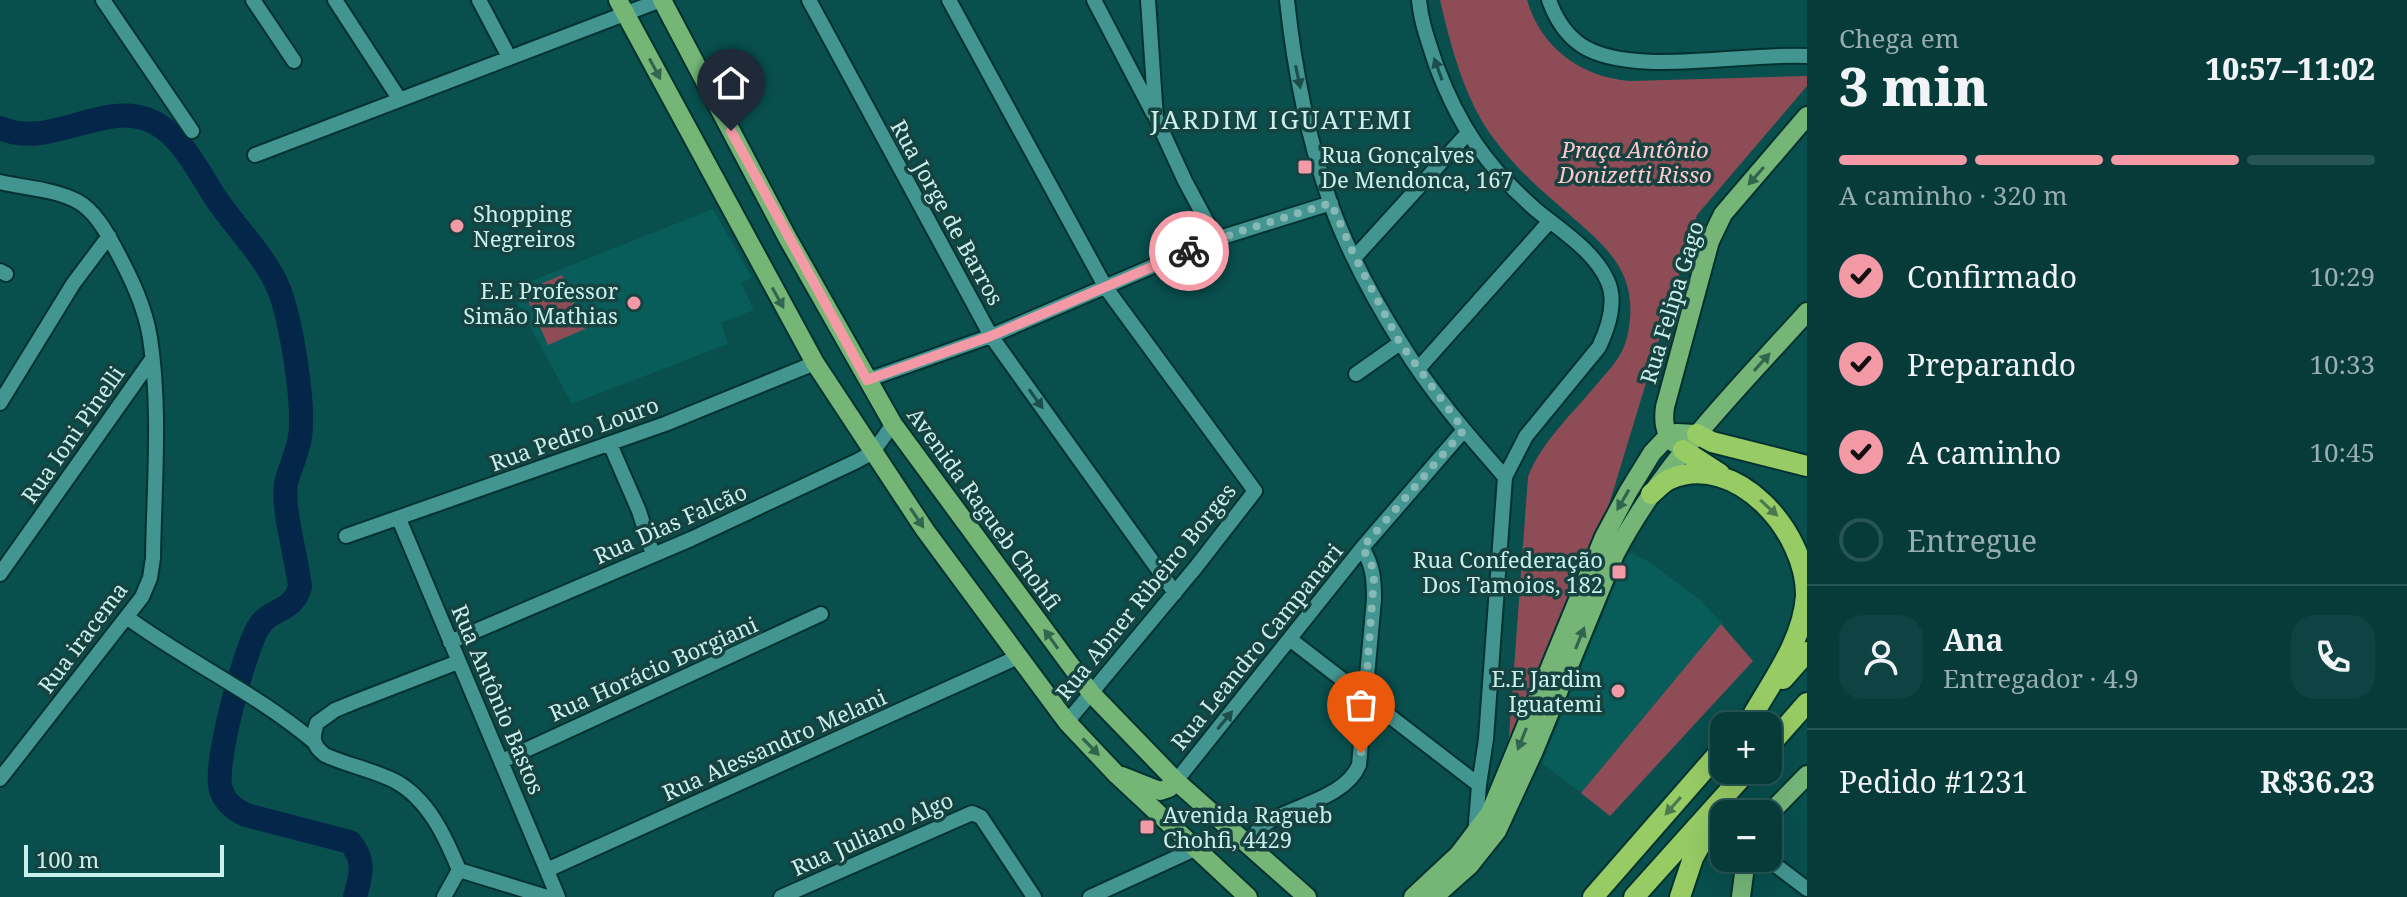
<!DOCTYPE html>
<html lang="pt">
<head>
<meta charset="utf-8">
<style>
  body { margin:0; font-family:"Noto Serif",serif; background:#0f4242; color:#f1f3f6; height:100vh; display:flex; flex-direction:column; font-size:30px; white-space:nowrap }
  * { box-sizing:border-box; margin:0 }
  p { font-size:26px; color:#98adaf }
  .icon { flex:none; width:44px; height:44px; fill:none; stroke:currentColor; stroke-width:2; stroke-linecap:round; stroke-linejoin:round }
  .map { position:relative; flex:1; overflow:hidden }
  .drawer { display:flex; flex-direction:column; background:#063b3a; width:600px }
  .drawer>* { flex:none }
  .tools { position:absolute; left:1710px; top:712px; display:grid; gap:16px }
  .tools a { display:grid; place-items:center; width:72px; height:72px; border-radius:16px; background:#063b3a; box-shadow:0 8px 32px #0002,0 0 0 2px #275554; font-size:40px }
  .scale { position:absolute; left:24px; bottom:20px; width:200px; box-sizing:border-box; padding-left:8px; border:4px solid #caf0ed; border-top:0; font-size:22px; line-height:28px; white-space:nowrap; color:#caf0ed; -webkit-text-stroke:6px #164240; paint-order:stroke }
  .pin { position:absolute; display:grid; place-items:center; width:68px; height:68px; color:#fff; margin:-82px -34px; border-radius:50% 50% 50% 0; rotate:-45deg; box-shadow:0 0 8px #0007 }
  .pin .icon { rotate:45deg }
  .courier { position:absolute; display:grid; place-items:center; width:80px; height:80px; margin:-40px; border:6px solid #f49aa6; border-radius:50%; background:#fff; color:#222; box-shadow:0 2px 10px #0007 }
  .head em { font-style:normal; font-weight:800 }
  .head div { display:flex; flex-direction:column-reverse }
  .head { display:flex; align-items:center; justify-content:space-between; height:136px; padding:0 32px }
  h1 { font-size:52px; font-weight:800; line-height:60px }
  .bar { display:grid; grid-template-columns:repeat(4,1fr); gap:12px 8px; align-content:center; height:96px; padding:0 32px }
  .bar i { height:10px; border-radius:6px; background:#275554 }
  .bar .active { background:#f49aa6 }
  .bar p { grid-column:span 4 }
  .line { display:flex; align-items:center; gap:20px; padding:0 32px; border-top:2px solid #275554 }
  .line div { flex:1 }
  .round { display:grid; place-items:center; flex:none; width:84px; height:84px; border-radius:24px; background:#0f4242 }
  ol { padding:0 32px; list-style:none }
  li { display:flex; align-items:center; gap:24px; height:88px }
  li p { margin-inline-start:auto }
  li .icon { padding:8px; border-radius:50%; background:#f49aa6; color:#111; stroke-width:4 }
  li:last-child { color:#98adaf }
  li i { width:44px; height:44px; border:4px solid #275554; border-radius:50% }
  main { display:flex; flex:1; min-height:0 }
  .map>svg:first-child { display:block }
  .built { fill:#085d5b }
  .green { fill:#8e4c56 }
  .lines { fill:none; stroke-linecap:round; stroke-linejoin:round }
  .river { stroke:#042749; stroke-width:24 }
  .minor-casing { stroke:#023230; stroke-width:18 }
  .major-casing { stroke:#023230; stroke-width:22 }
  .highway-casing { stroke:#023230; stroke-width:24 }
  .minor { stroke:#439591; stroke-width:14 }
  .major { stroke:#75b677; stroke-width:18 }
  .highway { stroke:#97cc65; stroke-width:20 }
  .oneway { fill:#326550 }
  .oneway2 { fill:#1d4e4c }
  .oneway3 { fill:#4a794f }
  .done { stroke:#86b8b5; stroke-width:8; stroke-dasharray:0 14.4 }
  .route { stroke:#f49aa6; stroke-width:10 }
  .poi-dot { fill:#f49aa6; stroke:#164240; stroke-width:3 }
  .labels { text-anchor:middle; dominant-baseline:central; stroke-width:7; stroke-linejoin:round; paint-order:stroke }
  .park-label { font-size:22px; font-style:italic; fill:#ffc9cf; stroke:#164240 }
  .poi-label { font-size:22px; fill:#caf0ed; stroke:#164240; text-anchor:start }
  .street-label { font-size:22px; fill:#caf0ed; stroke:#164240 }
  .quarter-label { font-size:26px; letter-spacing:2px; fill:#caf0ed; stroke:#164240 }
</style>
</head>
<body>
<main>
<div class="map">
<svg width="1807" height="897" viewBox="0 0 1807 897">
  <rect width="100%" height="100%" fill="#084f4d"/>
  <path class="built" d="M 713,209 L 752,278 L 741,283 L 754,310 L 721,323 L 728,344 L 572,404 L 514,297 L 517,291 L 521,285 Z
    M 1632,553 L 1651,563 L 1700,600 L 1722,623 L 1581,793 L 1542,763 L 1627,556 Z"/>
  <path class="green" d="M 1440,0 L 1527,0 C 1541,48 1581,77 1630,81 L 1807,76 L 1807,86 L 1697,215 L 1601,531 L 1508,750 L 1528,477 C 1541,442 1574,412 1597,384 C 1609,370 1622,357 1627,338 C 1643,267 1600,243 1555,202 C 1530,181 1503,154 1485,126 C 1462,89 1450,43 1440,0 Z
    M 562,275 L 585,329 L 548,345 L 524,291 Z
    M 1721,624 L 1753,661 L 1610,816 L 1581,793 Z"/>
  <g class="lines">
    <path class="river" d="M 0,128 C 50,150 101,101 149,120 C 179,131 198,171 215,197 C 235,227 264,255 278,287 C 291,318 305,405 300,437 C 298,453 289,468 286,484 C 282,510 297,558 300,587 C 293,613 269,608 258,628 C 244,652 213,766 221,790 C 225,802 235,810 246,815 L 350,842 C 366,861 361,875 355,897"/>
    <g class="minor-casing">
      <path id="minor" d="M 103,0 L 192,131
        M 253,0 L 294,61
        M 335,0 L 400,100
        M 479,0 L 509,57
        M 809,0 L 991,336 L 1175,593
        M 949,0 L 1106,288 L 1255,491 L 1196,567 L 1067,722
        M 1094,0 L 1153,113
        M 1148,0 L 1156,118 L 1185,181 L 1216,239
        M 1287,0 C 1294,67 1308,138 1330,202 C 1347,250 1374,300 1401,343 C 1430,391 1468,435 1505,477
        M 1419,0 C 1421,23 1429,43 1436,65 C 1459,126 1486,166 1535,209 C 1560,230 1595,251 1608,282 C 1617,303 1608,328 1599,347 L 1526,436 L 1505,477 L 1486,739 L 1479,785 L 1475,835
        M 1549,0 C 1555,17 1565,34 1581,45 C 1630,78 1746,52 1807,56
        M 255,155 L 661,0
        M 0,182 C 25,188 54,189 77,201 C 94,210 106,231 115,248 C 130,276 145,306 150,338 C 161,410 154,486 153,558 L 150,578 L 142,597 L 0,779
        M 1355,257 L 1467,134
        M 0,271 L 6,274
        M 1418,369 L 1550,221
        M 1356,374 L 1400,343
        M 867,380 L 991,336 L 1216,239 L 1331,203
        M 0,403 L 73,284 L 109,236
        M 610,444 L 639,511 L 653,555
        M 399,519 L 558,897
        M 346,536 L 665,424 L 815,363
        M 0,574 L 152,359
        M 128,618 C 188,662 256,693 313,741
        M 1291,640 L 1479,785
        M 450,642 L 691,539 L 857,461 L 873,452 L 893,424
        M 458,662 L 357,701 L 335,710 L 317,723 C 312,738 312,745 325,755 C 347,765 373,770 395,781 C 428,799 445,836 459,870
        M 502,761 L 821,614
        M 1176,781 L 1362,548 L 1464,430
        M 1248,844 C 1251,840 1255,833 1259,829 C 1284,806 1344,801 1359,765 L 1374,599 C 1374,579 1373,565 1362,548
        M 1766,858 L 1807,889
        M 459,870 L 547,897
        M 547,870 L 1018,657
        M 444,897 L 459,870
        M 781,897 L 972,813 L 981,817 L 1034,897
        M 1090,897 L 1195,849"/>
    </g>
    <g class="major-casing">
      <path id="major" d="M 618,0 L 815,363 L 925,530 L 1067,722 L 1117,775 L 1248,897
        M 662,0 L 787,237 L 893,424 L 1091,693 L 1176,781 L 1307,897
        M 1674,443 C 1664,433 1663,421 1665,407 L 1710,241 L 1723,214 L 1807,116
        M 1122,776 L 1160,791 L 1169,788 L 1176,781
        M 1768,815 L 1807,775
        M 1413,897 L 1459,854 L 1490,813 L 1604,537 L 1628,492 L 1652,453 L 1668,436 L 1676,433 L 1697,434
        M 1434,897 L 1470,865 L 1497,831 L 1533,753 L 1615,554 C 1664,461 1737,390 1807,312
        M 1741,897 L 1746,858"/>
    </g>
    <g class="highway-casing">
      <path id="highway" d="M 1697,434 L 1712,442 L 1807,466
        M 1683,450 L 1720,474
        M 1651,494 C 1657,489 1663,482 1670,479 C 1737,451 1807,533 1806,596 C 1803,639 1775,677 1754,713
        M 1783,679 L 1807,652
        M 1768,747 L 1807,703
        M 1593,897 L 1724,747
        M 1634,897 L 1748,770
        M 1680,897 L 1693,858 L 1714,820"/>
    </g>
    <use href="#minor" class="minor"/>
    <use href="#major" class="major"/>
    <use href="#highway" class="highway"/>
  </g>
  <defs><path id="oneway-solid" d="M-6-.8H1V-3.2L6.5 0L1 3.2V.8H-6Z" transform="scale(2)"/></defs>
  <g class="oneway">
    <use href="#oneway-solid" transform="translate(655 69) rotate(62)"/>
    <use href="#oneway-solid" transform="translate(1756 176) rotate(131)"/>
    <use href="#oneway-solid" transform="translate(778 298) rotate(61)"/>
    <use href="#oneway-solid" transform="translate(1762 362) rotate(-48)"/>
    <use href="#oneway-solid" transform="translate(1623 500) rotate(120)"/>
    <use href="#oneway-solid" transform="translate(917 518) rotate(56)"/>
    <use href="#oneway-solid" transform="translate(1580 638) rotate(-68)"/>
    <use href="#oneway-solid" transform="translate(1051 639) rotate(-126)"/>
    <use href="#oneway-solid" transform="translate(1522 739) rotate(112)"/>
    <use href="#oneway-solid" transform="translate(1091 747) rotate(46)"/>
  </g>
  <g class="oneway2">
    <use href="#oneway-solid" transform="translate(1438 69) rotate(-110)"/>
    <use href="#oneway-solid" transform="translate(1298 77) rotate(78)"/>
    <use href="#oneway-solid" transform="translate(1036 399) rotate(54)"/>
    <use href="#oneway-solid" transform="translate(1225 720) rotate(-51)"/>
  </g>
  <g class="oneway3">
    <use href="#oneway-solid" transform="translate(1769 508) rotate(43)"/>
    <use href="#oneway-solid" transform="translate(1673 806) rotate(131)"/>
  </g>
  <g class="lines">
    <path class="done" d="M 1189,251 L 1238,232 L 1331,203 L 1355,257 L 1400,343 L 1464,430 L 1362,548 L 1371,562 L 1374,577 L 1361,753"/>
    <path class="route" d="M 731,131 L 867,380 L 991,336 L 1189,251"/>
  </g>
  <g class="poi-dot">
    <rect x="1297" y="159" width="16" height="16" rx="4"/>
    <circle cx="457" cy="226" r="8"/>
    <circle cx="634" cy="303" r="8"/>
    <rect x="1611" y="564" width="16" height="16" rx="4"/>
    <circle cx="1618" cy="691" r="8"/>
    <rect x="1139" y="819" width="16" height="16" rx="4"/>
  </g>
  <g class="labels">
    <g class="park-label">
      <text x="1635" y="149">Praça Antônio<tspan x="1635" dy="25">Donizetti Risso</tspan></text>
    </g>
    <g class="poi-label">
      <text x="1321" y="154">Rua Gonçalves<tspan x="1321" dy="25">De Mendonca, 167</tspan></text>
      <text x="473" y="213">Shopping<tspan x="473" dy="25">Negreiros</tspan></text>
      <text x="618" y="290" text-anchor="end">E.E Professor<tspan x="618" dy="25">Simão Mathias</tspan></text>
      <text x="1603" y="559" text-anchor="end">Rua Confederação<tspan x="1603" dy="25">Dos Tamoios, 182</tspan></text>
      <text x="1602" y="678" text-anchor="end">E.E Jardim<tspan x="1602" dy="25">Iguatemi</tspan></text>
      <text x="1163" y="814">Avenida Ragueb<tspan x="1163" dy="25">Chohfi, 4429</tspan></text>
    </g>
    <g class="street-label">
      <text transform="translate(948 212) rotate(61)">Rua Jorge de Barros</text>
      <text transform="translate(1671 302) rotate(-73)">Rua Felipa Gago</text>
      <text transform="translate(574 433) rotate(-20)">Rua Pedro Louro</text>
      <text transform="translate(72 434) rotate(-55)">Rua Ioni Pinelli</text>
      <text transform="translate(985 508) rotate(54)">Avenida Ragueb Chohfi</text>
      <text transform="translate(670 523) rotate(-24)">Rua Dias Falcão</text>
      <text transform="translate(1145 591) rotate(-51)">Rua Abner Ribeiro Borges</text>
      <text transform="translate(82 637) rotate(-53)">Rua iracema</text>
      <text transform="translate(1256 646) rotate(-51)">Rua Leandro Campanari</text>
      <text transform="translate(653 668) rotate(-24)">Rua Horácio Borgiani</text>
      <text transform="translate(499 699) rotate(67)">Rua Antônio Bastos</text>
      <text transform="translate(774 744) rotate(-24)">Rua Alessandro Melani</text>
      <text transform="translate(872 833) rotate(-24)">Rua Juliano Algo</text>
    </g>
    <g class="quarter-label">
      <text x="1282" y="119">JARDIM IGUATEMI</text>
    </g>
  </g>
</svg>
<div class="tools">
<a>+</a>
<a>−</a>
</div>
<div class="scale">100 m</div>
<div class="pin" style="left:1361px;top:753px;background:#ea580c"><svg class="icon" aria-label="bag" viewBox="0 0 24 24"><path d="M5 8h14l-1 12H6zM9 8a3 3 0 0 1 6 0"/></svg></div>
<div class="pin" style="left:731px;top:131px;background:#1f2937"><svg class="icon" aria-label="home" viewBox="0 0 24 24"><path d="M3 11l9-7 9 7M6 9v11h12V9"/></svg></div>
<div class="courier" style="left:1189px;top:251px"><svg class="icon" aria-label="bike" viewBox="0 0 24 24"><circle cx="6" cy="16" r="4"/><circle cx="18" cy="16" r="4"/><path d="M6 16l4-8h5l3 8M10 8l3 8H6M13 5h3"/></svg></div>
</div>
<section class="drawer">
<div class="head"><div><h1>3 min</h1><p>Chega em</p></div><em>10:57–11:02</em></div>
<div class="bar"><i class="active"></i><i class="active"></i><i class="active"></i><i></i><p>A caminho · 320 m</p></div>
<ol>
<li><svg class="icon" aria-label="check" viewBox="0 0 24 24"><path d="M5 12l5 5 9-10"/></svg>Confirmado<p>10:29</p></li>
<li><svg class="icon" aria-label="check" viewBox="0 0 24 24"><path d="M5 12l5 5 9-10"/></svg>Preparando<p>10:33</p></li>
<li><svg class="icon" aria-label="check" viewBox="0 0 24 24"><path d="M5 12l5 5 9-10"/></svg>A caminho<p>10:45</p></li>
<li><i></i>Entregue</li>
</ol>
<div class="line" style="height:144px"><a class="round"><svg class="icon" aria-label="person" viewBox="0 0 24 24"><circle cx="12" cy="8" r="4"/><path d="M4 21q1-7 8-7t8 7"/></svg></a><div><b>Ana</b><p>Entregador · 4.9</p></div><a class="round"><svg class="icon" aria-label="phone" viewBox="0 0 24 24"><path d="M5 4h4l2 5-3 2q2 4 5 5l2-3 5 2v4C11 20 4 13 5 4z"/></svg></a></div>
<div class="line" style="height:104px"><div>Pedido #1231</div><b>R$36.23</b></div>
</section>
</main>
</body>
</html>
